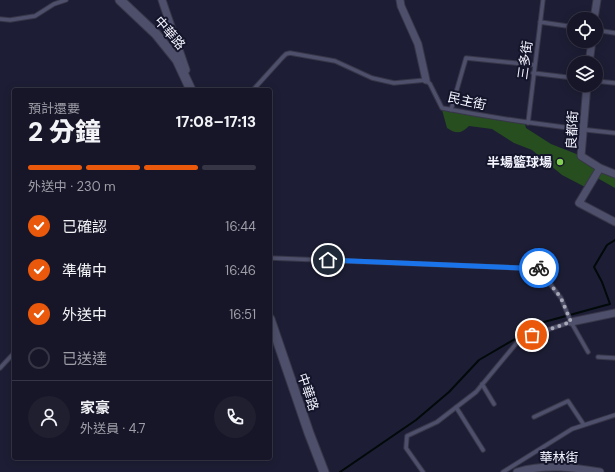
<!DOCTYPE html>
<html lang="zh-TW">
<head>
<meta charset="utf-8">
<style>
  body { margin:0; font-family:"DM Sans","Noto Sans TC",sans-serif; background:#1f1f30; color:#f1f3f6; height:100vh; display:flex; flex-direction:column; font-size:15px; white-space:nowrap }
  * { box-sizing:border-box; margin:0 }
  p { font-size:13px; color:#9e9fa8 }
  .icon { flex:none; width:22px; height:22px; fill:none; stroke:currentColor; stroke-width:2; stroke-linecap:round; stroke-linejoin:round }
  .map { position:relative; flex:1; overflow:hidden }
  .sheet { position:absolute; left:12px; top:88px; width:260px; height:372px; display:flex; flex-direction:column; background:#161628; border-radius:4px; box-shadow:0 2px 10px #0003,0 0 0 1px #353545 }
  .sheet>* { flex:none }
  .controls { position:absolute; left:567px; top:12px; display:grid; gap:8px }
  .controls a { display:grid; place-items:center; width:36px; height:36px; border-radius:50%; background:#161628; box-shadow:0 2px 10px #0003,0 0 0 1px #353545; font-size:20px }
  .pin { position:absolute; display:grid; place-items:center; width:34px; height:34px; color:#fff; margin:-17px; border:2px solid #fff; border-radius:50%; box-shadow:0 1px 4px #0007 }
  .courier { position:absolute; display:grid; place-items:center; width:40px; height:40px; margin:-20px; border:3px solid #1a73e8; border-radius:50%; background:#fff; color:#222; box-shadow:0 1px 5px #0007 }
  .summary em { font-style:normal; font-weight:800 }
  .summary div { display:flex; flex-direction:column-reverse }
  .summary { display:flex; align-items:center; justify-content:space-between; height:68px; padding:0 16px }
  h1 { font-size:26px; font-weight:800; line-height:30px }
  .bar { display:grid; grid-template-columns:repeat(4,1fr); gap:6px 4px; align-content:center; height:48px; padding:0 16px }
  .bar i { height:5px; border-radius:3px; background:#353545 }
  .bar .active { background:#ea580c }
  .bar p { grid-column:span 4 }
  .line { display:flex; align-items:center; gap:10px; padding:0 16px; border-top:1px solid #353545 }
  .line div { flex:1 }
  .round { display:grid; place-items:center; flex:none; width:42px; height:42px; border-radius:21px; background:#1f1f30 }
  ol { padding:0 16px; list-style:none }
  li { display:flex; align-items:center; gap:12px; height:44px }
  li p { margin-inline-start:auto }
  li .icon { padding:4px; border-radius:50%; background:#ea580c; color:#fff; stroke-width:4 }
  li:last-child { color:#9e9fa8 }
  li i { width:22px; height:22px; border:2px solid #353545; border-radius:50% }
  .map>svg:first-child { display:block }
  .green { fill:#264e1f }
  .lines { fill:none; stroke-linecap:round; stroke-linejoin:round }
  .stream { stroke:#010909; stroke-width:2 }
  .lane-casing { stroke:#373649; stroke-width:5.5 }
  .street-casing { stroke:#373649; stroke-width:9 }
  .secondary-casing { stroke:#373649; stroke-width:11 }
  .lane { stroke:#4e4f6a; stroke-width:3.5 }
  .street { stroke:#4e4f6a; stroke-width:7 }
  .secondary { stroke:#4e4f6a; stroke-width:9 }
  .done { stroke:#a7a8b7; stroke-width:4; stroke-dasharray:0 7.2 }
  .route { stroke:#1a73e8; stroke-width:5 }
  .poi-dot { fill:#82d04f; stroke:#14142b; stroke-width:1.5 }
  .labels { text-anchor:middle; dominant-baseline:central; stroke-width:4; stroke-linejoin:round; paint-order:stroke }
  .street-label { font-size:13px; fill:#f2f3fd; stroke:#14142b }
  .poi-label { font-size:13px; font-weight:bold; fill:#f2f3fd; stroke:#14142b; text-anchor:end }
</style>
</head>
<body>
<div class="map">
<svg width="615" height="472" viewBox="0 0 615 472">
  <rect width="100%" height="100%" fill="#1d1d35"/>
  <path class="green" d="M 442,110 L 525,124 L 526,128 L 551,144 L 579,155 L 615,176 L 615,188 L 592,175 L 585,187 L 562,175 L 532,150 L 514,143 L 492,129 L 469,126 C 461,134 456,134 447,128 Z"/>
  <g class="lines">
    <path class="stream" d="M 340,472 L 416,420 L 449,392 L 479,360 L 544,322 L 610,304 L 602,282 L 594,267 L 607,245 L 615,240"/>
    <g class="lane-casing">
      <path id="lane" d="M 0,19 L 10,20 L 35,16 L 54,4 L 66,0
        M 540,22 L 574,27
        M 596,30 L 615,33
        M 533,73 L 574,78
        M 596,81 L 615,83
        M 253,90 L 282,58 L 286,54 L 290,53 L 335,61 L 372,78 L 394,83 L 426,80 L 430,84 L 442,108 C 499,119 557,127 615,133
        M 451,110 L 466,58 L 534,65
        M 528,123 L 543,0
        M 270,258 L 521,268 L 543,268 L 547,271 L 551,285 L 561,298 L 571,322 L 588,352
        M 598,357 L 615,358
        M 0,368 L 14,353
        M 482,384 L 494,404
        M 456,407 L 483,450
        M 534,417 L 568,401 L 584,425
        M 423,472 L 406,448 L 407,436 L 437,422 L 476,392 L 520,339 L 571,322
        M 503,472 L 572,429 L 615,415"/>
    </g>
    <g class="street-casing">
      <path id="street" d="M 162,0 L 186,70
        M 400,0 L 401,6 L 418,44 L 426,80
        M 594,19 L 597,0
        M 589,63 L 592,41
        M 587,85 L 581,156 L 600,168 L 615,174
        M 600,168 L 579,203 L 615,222
        M 571,322 L 615,313
        M 517,472 C 545,464 573,467 600,472"/>
    </g>
    <g class="secondary-casing">
      <path id="secondary" d="M 120,0 L 156,34 L 177,60 L 191,90
        M 270,319 L 309,433 L 324,472"/>
    </g>
    <use href="#lane" class="lane"/>
    <use href="#street" class="street"/>
    <use href="#secondary" class="secondary"/>
  </g>
  <g class="lines">
    <path class="done" d="M 532,335 L 571,322 L 561,298 L 551,285 L 547,271 L 543,268 L 539,268"/>
    <path class="route" d="M 328,260 L 521,268 L 539,268"/>
  </g>
  <circle class="poi-dot" cx="560" cy="162" r="4"/>
  <g class="labels">
    <g class="street-label">
      <text transform="translate(170 33) rotate(49)">中華路</text>
      <text transform="translate(525 60) rotate(-82)">三多街</text>
      <text transform="translate(467 101) rotate(13)">民主街</text>
      <text transform="translate(572 130) rotate(-87)">良都街</text>
      <text transform="translate(308 392) rotate(71)">中華路</text>
      <text x="559" y="457">華林街</text>
    </g>
    <g class="poi-label">
      <text x="552" y="162">半場籃球場</text>
    </g>
  </g>
</svg>
<div class="controls">
<a><svg class="icon" aria-label="locate" viewBox="0 0 24 24"><circle cx="12" cy="12" r="6"/><path d="M12 2v4M12 18v4M2 12h4M18 12h4"/></svg></a>
<a><svg class="icon" aria-label="layers" viewBox="0 0 24 24"><path d="M12 4l9 5-9 5-9-5zM3 14l9 5 9-5"/></svg></a>
</div>
<div class="pin" style="left:532px;top:335px;background:#ea580c"><svg class="icon" aria-label="bag" viewBox="0 0 24 24"><path d="M5 8h14l-1 12H6zM9 8a3 3 0 0 1 6 0"/></svg></div>
<div class="pin" style="left:328px;top:260px;background:#1f2937"><svg class="icon" aria-label="home" viewBox="0 0 24 24"><path d="M3 11l9-7 9 7M6 9v11h12V9"/></svg></div>
<div class="courier" style="left:539px;top:268px"><svg class="icon" aria-label="bike" viewBox="0 0 24 24"><circle cx="6" cy="16" r="4"/><circle cx="18" cy="16" r="4"/><path d="M6 16l4-8h5l3 8M10 8l3 8H6M13 5h3"/></svg></div>
<section class="sheet">
<div class="summary"><div><h1>2 分鐘</h1><p>預計還要</p></div><em>17:08–17:13</em></div>
<div class="bar"><i class="active"></i><i class="active"></i><i class="active"></i><i></i><p>外送中 · 230 m</p></div>
<ol>
<li><svg class="icon" aria-label="check" viewBox="0 0 24 24"><path d="M5 12l5 5 9-10"/></svg>已確認<p>16:44</p></li>
<li><svg class="icon" aria-label="check" viewBox="0 0 24 24"><path d="M5 12l5 5 9-10"/></svg>準備中<p>16:46</p></li>
<li><svg class="icon" aria-label="check" viewBox="0 0 24 24"><path d="M5 12l5 5 9-10"/></svg>外送中<p>16:51</p></li>
<li><i></i>已送達</li>
</ol>
<div class="line" style="height:72px"><a class="round"><svg class="icon" aria-label="person" viewBox="0 0 24 24"><circle cx="12" cy="8" r="4"/><path d="M4 21q1-7 8-7t8 7"/></svg></a><div><b>家豪</b><p>外送員 · 4.7</p></div><a class="round"><svg class="icon" aria-label="phone" viewBox="0 0 24 24"><path d="M5 4h4l2 5-3 2q2 4 5 5l2-3 5 2v4C11 20 4 13 5 4z"/></svg></a></div>
</section>
</div>
</body>
</html>
